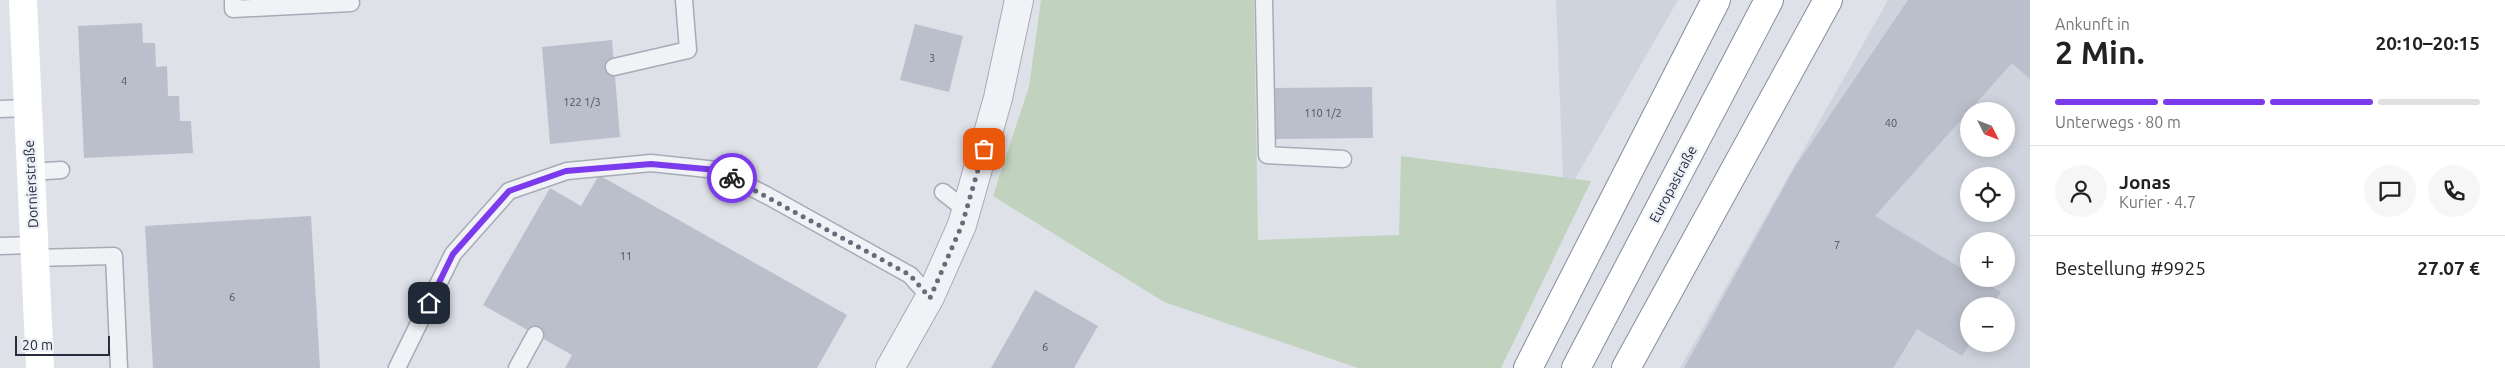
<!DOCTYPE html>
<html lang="de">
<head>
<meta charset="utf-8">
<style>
  body { margin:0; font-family:Ubuntu,sans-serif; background:#f6f6f6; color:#222; height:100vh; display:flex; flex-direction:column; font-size:19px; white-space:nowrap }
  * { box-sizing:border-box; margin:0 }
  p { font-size:16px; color:#767676 }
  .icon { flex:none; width:28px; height:28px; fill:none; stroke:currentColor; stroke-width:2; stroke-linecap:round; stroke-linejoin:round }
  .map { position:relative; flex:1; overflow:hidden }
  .sheet { display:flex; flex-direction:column; background:#fff; width:475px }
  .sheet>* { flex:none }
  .needle { width:32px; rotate:132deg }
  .buttons { position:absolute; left:1960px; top:102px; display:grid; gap:10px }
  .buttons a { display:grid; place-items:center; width:55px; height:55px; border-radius:50%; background:#fff; box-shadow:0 2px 12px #0003; font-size:25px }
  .scale { position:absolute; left:15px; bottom:12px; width:95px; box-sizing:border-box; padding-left:5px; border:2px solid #262d3f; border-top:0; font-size:14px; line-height:18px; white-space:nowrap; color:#262d3f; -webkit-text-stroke:4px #edf0f6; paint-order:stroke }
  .pin { position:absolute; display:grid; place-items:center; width:42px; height:42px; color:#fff; margin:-21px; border-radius:10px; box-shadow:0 2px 8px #0006 }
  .courier { position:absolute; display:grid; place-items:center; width:50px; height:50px; margin:-25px; border:4px solid #7c3aed; border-radius:50%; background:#fff; color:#222; box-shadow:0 1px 6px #0007 }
  .head em { font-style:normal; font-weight:700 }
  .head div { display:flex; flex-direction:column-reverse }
  .head { display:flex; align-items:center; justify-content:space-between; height:85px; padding:0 25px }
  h1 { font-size:32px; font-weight:700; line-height:38px }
  .bar { display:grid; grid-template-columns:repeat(4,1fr); gap:8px 5px; align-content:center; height:60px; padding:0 25px }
  .bar i { height:6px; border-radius:4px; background:#e0e0e0 }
  .bar .selected { background:#7c3aed }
  .bar p { grid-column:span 4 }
  .line { display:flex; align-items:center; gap:12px; padding:0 25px; border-top:1px solid #e0e0e0 }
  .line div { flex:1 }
  .round { display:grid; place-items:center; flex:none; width:52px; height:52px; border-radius:26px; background:#f6f6f6 }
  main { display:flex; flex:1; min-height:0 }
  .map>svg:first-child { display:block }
  .built { fill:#cfd3dd; fill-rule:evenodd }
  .green { fill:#c1d2be }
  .building { fill:#bbbfcb }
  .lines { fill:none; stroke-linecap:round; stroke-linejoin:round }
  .lane-casing { stroke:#a7abb5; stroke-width:19 }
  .street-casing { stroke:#a7abb5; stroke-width:30 }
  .highway-casing { stroke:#848c9f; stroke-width:30 }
  .lane { stroke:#f0f2f6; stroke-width:16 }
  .street { stroke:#f0f2f6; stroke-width:28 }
  .secondary { stroke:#fff; stroke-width:28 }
  .highway { stroke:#fff; stroke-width:28 }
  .done { stroke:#666c7a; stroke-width:5; stroke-dasharray:0 9 }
  .route { stroke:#7c3aed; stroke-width:6 }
  .labels { text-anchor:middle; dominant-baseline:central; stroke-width:4.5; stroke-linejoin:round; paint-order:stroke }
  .number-label { font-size:11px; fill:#4b5262 }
  .street-label { font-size:14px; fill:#262d3f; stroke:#edf0f6 }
</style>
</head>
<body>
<main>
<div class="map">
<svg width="2030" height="368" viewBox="0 0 2030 368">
  <rect width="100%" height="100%" fill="#dee1e8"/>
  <path class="built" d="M 1556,0 L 1678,0 L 1575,179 L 1563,178 Z
    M 1888,0 L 2030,0 L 2030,368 L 1680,368 ZM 1969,111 L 2006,111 L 2006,149 L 1969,149 ZM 1969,176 L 2006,176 L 2006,214 L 1969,214 ZM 1969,241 L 2006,241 L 2006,279 L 1969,279 ZM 1969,306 L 2006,306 L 2006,344 L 1969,344 Z"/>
  <path class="green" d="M 1041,0 L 1254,0 L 1258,240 L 1399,235 L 1401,156 L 1591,181 L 1501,368 L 1358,368 L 1164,302 L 993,196 L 1029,87 Z"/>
  <path class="building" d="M 1908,0 L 2030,0 L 2030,79 L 2012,63 L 1875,216 L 1969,273 L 1969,279 L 1978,279 L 2001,292 L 1992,306 L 1969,306 L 1969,345 L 1962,356 L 1917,329 L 1893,368 L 1684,368 L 1795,167 Z
    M 142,23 L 143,43 L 155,43 L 156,67 L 167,66 L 168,96 L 179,96 L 180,121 L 191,121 L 193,153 L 84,158 L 78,26 Z
    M 915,24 L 963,36 L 949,92 L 900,80 Z
    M 612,40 L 620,137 L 550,144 L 542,47 Z
    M 1372,87 L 1373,138 L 1275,139 L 1274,88 Z
    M 599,175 L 847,315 L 817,368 L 565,368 L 572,355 L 483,305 L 550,188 L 581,206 Z
    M 311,216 L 320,368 L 153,368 L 145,226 Z
    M 1035,290 L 1098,326 L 1074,368 L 991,368 Z"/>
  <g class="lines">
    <g class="lane-casing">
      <path id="lane" d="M 233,0 L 233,9 L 351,3 L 350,0
        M 1264,0 L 1267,155 L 1343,159
        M 614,67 L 688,50 L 684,0
        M 0,109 L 28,108
        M 31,172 L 61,170
        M 943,192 L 967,211
        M 0,246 L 34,245
        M 35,258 L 114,256 L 119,368
        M 397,368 L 453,254 L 509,191 L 567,171 L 651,163 L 717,170 L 768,196 L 910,275 L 930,297
        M 517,368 L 535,335"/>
    </g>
    <g class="street-casing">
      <path id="street" d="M 890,368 L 930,297 L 962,225 L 998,98 L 1019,0"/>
    </g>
    <g class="highway-casing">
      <path id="highway" d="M 1528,368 L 1716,0
        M 1576,368 L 1769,0
        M 1626,368 L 1828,0"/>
    </g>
    <use href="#lane" class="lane"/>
    <use href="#street" class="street"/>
    <path class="secondary" d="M 23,0 L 40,368"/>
    <use href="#highway" class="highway"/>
  </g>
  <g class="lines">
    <path class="done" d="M 732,178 L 910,275 L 930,298 L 962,225 L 984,149"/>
    <path class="route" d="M 429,303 L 453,254 L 509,191 L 566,171 L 651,164 L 717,170 L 732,178"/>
  </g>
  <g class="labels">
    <g class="number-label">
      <text x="932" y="58">3</text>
      <text x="124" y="81">4</text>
      <text x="582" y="102">122 1/3</text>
      <text x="1323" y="113">110 1/2</text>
      <text x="1891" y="123">40</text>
      <text x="1837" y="245">7</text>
      <text x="626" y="256">11</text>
      <text x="232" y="297">6</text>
      <text x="1045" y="347">6</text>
    </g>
    <g class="street-label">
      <text transform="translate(31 184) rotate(-93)">Dornierstraße</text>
      <text transform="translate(1673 184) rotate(-62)">Europastraße</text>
    </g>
  </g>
</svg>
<div class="buttons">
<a><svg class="needle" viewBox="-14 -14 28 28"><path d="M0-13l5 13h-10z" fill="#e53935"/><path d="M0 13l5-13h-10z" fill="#767676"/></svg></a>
<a><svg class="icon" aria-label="locate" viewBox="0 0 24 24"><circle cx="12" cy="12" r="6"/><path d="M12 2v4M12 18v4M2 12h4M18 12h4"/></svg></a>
<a>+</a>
<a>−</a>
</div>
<div class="scale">20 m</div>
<div class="pin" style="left:984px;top:149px;background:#ea580c"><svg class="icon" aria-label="bag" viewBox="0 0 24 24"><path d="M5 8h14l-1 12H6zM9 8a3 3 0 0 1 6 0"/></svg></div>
<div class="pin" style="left:429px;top:303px;background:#1f2937"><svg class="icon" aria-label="home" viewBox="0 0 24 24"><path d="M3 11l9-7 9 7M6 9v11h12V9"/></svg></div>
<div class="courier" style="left:732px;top:178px"><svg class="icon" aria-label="bike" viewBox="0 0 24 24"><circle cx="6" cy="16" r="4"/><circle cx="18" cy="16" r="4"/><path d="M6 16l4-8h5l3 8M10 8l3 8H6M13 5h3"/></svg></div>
</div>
<section class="sheet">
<div class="head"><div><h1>2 Min.</h1><p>Ankunft in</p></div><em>20:10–20:15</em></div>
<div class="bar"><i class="selected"></i><i class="selected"></i><i class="selected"></i><i></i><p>Unterwegs · 80 m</p></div>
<div class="line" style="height:90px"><a class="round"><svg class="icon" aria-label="person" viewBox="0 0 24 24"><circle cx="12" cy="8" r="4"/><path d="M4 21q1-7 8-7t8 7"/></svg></a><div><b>Jonas</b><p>Kurier · 4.7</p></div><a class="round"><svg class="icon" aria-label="chat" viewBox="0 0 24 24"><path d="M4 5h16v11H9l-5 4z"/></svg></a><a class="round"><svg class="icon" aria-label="phone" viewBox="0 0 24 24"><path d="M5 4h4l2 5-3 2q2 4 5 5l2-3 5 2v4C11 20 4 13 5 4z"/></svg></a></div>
<div class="line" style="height:65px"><div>Bestellung #9925</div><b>27.07 €</b></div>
</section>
</main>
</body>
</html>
